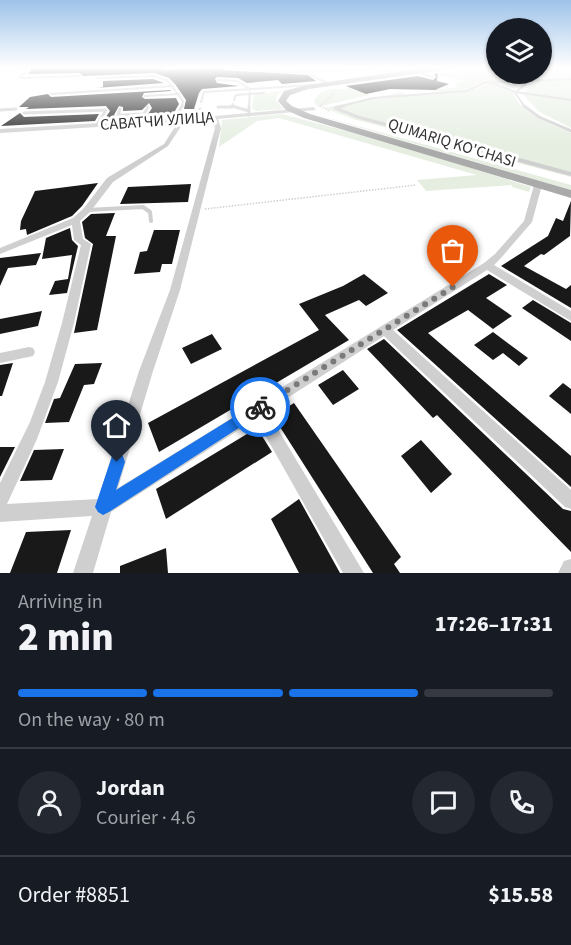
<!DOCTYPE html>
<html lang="en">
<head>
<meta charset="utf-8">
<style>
  body { margin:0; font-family:"Source Sans 3",sans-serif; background:#242831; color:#f1f3f6; height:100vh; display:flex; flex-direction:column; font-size:22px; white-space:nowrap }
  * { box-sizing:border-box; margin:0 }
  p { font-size:20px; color:#9ea1a6 }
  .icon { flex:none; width:33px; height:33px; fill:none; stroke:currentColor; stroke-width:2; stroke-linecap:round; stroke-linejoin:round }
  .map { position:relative; height:573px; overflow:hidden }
  .drawer { display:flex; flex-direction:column; background:#171b24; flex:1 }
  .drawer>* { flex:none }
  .tools { position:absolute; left:486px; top:18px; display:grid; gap:12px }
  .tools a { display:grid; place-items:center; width:66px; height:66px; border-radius:50%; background:#171b24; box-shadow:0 2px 4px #0004; font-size:30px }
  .pin { position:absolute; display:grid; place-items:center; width:51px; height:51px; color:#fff; margin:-62px -26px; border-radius:50% 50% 50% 0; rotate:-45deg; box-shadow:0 0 6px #0007 }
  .pin .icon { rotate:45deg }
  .courier { position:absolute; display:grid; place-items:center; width:60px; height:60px; margin:-30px; border:4px solid #1a73e8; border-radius:50%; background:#fff; color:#222; box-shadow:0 2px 8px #0007 }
  .headline em { font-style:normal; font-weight:800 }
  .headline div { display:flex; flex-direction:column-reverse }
  .headline { display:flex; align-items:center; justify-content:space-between; height:102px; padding:0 18px }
  h1 { font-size:39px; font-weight:800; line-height:45px }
  .bar { display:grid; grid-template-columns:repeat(4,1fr); gap:9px 6px; align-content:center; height:72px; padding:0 18px }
  .bar i { height:8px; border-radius:4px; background:#363941 }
  .bar .current { background:#1a73e8 }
  .bar p { grid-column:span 4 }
  .line { display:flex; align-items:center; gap:15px; padding:0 18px; border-top:2px solid #363941 }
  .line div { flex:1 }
  .round { display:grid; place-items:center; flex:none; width:63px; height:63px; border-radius:32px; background:#242831 }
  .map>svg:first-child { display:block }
  .green { fill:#e5eee1 }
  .building { fill:#191919 }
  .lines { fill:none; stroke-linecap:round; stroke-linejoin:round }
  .path { stroke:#cfcfcf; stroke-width:1.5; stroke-dasharray:1.5 1.5; stroke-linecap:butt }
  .lane-far2 { stroke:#cfcfcf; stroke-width:2 }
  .lane-far1 { stroke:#cfcfcf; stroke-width:3 }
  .lane { stroke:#cfcfcf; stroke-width:4 }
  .street { fill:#cfcfcf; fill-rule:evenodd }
  .primary { fill:#aaa; fill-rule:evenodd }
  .route { fill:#1a73e8 }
  .done { stroke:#7a7a7a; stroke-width:6; stroke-dasharray:0 10.8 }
  .labels { text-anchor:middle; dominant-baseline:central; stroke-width:6; stroke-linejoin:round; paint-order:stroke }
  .far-street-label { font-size:16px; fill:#323232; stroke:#fff }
</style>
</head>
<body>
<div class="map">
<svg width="571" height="573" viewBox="0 0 571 573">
  <rect width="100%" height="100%" fill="#fff"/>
  <path class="green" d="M 490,67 L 496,67 L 496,74 L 533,74 L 526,81 L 483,83 L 476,84 L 468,90 L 442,92 L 433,90 L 460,87 L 454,85 L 464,81 L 436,74 Z
    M 545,67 L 571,67 L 571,128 L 538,111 L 523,94 C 528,85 540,83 546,75 Z
    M 491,84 L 513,92 C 519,114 553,124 571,133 L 571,177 L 353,119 L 323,108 L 402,92 L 406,95 C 425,94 445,95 464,92 C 475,91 481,85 491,84 Z
    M 351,88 L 369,95 L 318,107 L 314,102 C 319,86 337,90 351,88 Z
    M 283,91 L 278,94 L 276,100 L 283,109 L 256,111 L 252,108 L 254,95 Z
    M 307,112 L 571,185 L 571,190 Z
    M 282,114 L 389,142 L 531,187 L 529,192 L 512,187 L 512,185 L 426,191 L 417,180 L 477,175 L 279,118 L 257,121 L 219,147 L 222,120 Z"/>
  <path class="building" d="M 30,67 L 163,67 L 162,70 L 221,67 L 224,70 L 308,75 L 316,81 L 282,84 L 278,80 L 247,83 L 238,78 L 217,77 L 215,79 L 217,83 L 239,86 L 202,89 L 199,93 L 194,109 L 184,109 L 186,100 L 175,84 L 169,78 L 155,73 L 83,76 L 80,73 L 28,74 L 31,70 Z
    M 438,73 L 437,81 L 449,84 L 435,90 L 390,89 L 366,94 L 346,86 L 418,76 L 433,80 L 436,77 L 434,74 Z
    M 153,79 L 164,83 L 96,88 L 103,87 L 103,81 Z
    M 170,90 L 171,91 L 144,93 L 142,97 L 145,99 L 176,98 L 179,104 L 172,116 L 127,119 L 146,117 L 152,108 L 149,103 L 142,110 L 123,111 L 123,107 L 119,106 L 114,115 L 119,120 L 104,120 L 110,111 L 106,106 L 26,109 L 29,107 L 19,107 L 30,97 L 48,94 L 51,97 Z
    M 20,113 L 24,117 L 99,114 L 95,121 L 1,126 Z
    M 98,183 L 82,206 L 72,216 L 27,235 L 26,229 L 20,230 L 21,221 L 35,191 Z
    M 191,184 L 188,202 L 120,204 L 128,187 Z
    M 571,201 L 570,236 L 544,255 L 541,254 L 524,266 L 566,289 L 571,285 L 571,308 L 501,266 L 548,236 L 556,218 L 563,221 Z
    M 115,213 L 106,236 L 116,236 L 97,330 L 74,333 L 93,244 L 85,238 L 82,222 L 91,214 Z
    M 70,228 L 72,240 L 78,246 L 67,293 L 49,295 L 55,281 L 68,279 L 72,255 L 42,259 L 46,238 Z
    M 154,230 L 180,230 L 172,264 L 162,264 L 160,272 L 134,274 L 140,252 L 147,251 Z
    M 41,253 L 36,265 L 8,268 L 0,286 L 0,258 Z
    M 364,274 L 388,293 L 366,306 L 359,300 L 325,315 L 349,340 L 159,452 L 148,423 L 319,330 L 299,304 L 343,286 Z
    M 489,274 L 507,285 L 486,298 L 512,316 L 493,329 L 468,310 L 428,333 L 571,456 L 571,487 L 397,330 Z
    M 533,300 L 571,323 L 571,341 L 522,308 Z
    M 42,311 L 38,326 L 0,334 L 0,319 Z
    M 493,332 L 528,358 L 519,366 L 503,353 L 493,360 L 474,345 Z
    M 212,334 L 222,349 L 191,364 L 182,348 Z
    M 384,339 L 563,509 L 571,511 L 571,552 L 437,415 L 433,418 L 367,349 Z
    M 13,363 L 2,396 L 0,396 L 0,365 Z
    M 102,363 L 94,384 L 84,385 L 69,422 L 45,423 L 54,399 L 60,398 L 75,364 Z
    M 343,370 L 359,389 L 333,405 L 318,385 Z
    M 563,383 L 571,389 L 571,414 L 549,396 Z
    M 294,403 L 401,557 L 394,564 L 400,573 L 373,573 L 273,416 Z
    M 257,428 L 272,452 L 166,519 L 156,489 Z
    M 421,440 L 452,474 L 431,493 L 401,456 Z
    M 0,447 L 15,447 L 0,477 Z
    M 64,449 L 52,480 L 20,481 L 34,450 Z
    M 299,499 L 340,573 L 299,573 L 271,519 Z
    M 71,530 L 57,573 L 10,573 L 26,532 Z
    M 166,548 L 168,573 L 120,573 L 120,566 Z"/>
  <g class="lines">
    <path class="path" d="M 329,111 L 320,106 L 335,92
      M 205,209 L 416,185"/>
    <path class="lane-far2" d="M 8,67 L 28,70 L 20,77 L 22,78 L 80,76
      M 224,67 L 287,72 L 376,69 L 396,73
      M 420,73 L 433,77
      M 311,75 L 327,83
      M 98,78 L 154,76 L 168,81 L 183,101 L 182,107
      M 218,80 L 237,81 L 250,89 L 249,107
      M 492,83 L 515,92 L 571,100
      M 51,94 L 173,86
      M 145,96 L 179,94
      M 234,100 L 236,95 L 264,93
      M 201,102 L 204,92 L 312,85
      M 233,104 L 233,107
      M 218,107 L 232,107
      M 338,107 L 373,98 L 467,91 L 484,83 L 571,79
      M 525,107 L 515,93 L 537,74"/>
    <path class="lane-far1" d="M 232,106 L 249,111
      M 344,106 L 335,108 L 358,117 L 514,159
      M 524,106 L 539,117 L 571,131
      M 218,107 L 232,107
      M 120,109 L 118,115 L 125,115
      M 0,110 L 16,109
      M 24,113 L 106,110 L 97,125
      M 249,115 L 249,106
      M 197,119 L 200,109
      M 174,121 L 182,106
      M 121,124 L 125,115 L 144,114 L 148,107"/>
    <path class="lane" d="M 508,157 L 571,174
      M 87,210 L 143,207 L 150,212 L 151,221"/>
    <path class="street" d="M 314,107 L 316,110 L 218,119 L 221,128 L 180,290 L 153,371 L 118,488 L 484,263 L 495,254 L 524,221 L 534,185 L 538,183 L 542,185 L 532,222 L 501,258 L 494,265 L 571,311 L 571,321 L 487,270 L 393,330 L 571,490 L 571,509 L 565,507 L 384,336 L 267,411 L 364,573 L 343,573 L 256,419 L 111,512 L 93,573 L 73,573 L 92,516 L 0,522 L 0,483 L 30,422 L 45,382 L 62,323 L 81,245 L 74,240 L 72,225 L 0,254 L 0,248 L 73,218 L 84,208 L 107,178 L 164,144 L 178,122 L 0,133 L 0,129 L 215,116 ZM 213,120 L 215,128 L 170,290 L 139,371 L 98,499 L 7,504 L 37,439 L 58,382 L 74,323 L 91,244 L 83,239 L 80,221 L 90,212 L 113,182 L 168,146 L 184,122 Z
      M 29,347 L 33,348 L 35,352 L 33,356 L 0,363 L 0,353 Z
      M 571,559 L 571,573 L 558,573 L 564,561 Z"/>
    <path class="primary" d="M 430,67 L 466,67 L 308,89 L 290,95 L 286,101 L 292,106 L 310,114 L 571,190 L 571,198 L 304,118 L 286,110 L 278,101 L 284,91 L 307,85 Z"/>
  </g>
  <linearGradient id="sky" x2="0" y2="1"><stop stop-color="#9ec3ea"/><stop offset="0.46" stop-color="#fff"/><stop offset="1" stop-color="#fff" stop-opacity="0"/></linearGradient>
  <rect width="571" height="147" fill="url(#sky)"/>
  <path class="route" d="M 260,401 L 265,403 L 267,407 L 265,411 L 109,512 L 103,515 L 98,512 L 95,507 L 112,456 L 117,454 L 123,456 L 125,462 L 116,490 Z"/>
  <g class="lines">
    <path class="done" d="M 260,407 L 453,287"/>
  </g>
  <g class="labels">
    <g class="far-street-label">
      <text transform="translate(157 121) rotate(-4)">САВАТЧИ УЛИЦА</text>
      <text transform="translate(452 143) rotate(17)">QUMARIQ KO'CHASI</text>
    </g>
  </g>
</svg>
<div class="tools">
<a><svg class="icon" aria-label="layers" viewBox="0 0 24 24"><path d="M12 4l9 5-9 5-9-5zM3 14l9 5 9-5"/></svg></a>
</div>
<div class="pin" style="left:453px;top:287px;background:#ea580c"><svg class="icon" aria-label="bag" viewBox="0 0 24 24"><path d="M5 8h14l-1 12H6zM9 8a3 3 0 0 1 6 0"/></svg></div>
<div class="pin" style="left:117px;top:462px;background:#1f2937"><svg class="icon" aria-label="home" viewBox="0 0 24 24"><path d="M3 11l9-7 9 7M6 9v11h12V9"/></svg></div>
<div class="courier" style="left:260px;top:407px"><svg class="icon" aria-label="bike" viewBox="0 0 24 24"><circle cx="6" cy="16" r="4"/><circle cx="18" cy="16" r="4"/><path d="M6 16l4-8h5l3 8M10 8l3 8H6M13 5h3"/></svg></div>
</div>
<section class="drawer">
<div class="headline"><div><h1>2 min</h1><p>Arriving in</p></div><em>17:26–17:31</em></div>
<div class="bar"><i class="current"></i><i class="current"></i><i class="current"></i><i></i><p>On the way · 80 m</p></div>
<div class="line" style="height:108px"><a class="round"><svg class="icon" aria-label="person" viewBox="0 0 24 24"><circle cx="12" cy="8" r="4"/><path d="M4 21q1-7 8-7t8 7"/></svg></a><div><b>Jordan</b><p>Courier · 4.6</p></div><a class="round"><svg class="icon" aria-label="chat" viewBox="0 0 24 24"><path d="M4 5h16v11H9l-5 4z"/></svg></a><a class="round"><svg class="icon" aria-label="phone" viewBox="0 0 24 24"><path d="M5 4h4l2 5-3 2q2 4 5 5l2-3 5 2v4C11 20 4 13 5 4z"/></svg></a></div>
<div class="line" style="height:78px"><div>Order #8851</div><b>$15.58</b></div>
</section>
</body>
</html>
